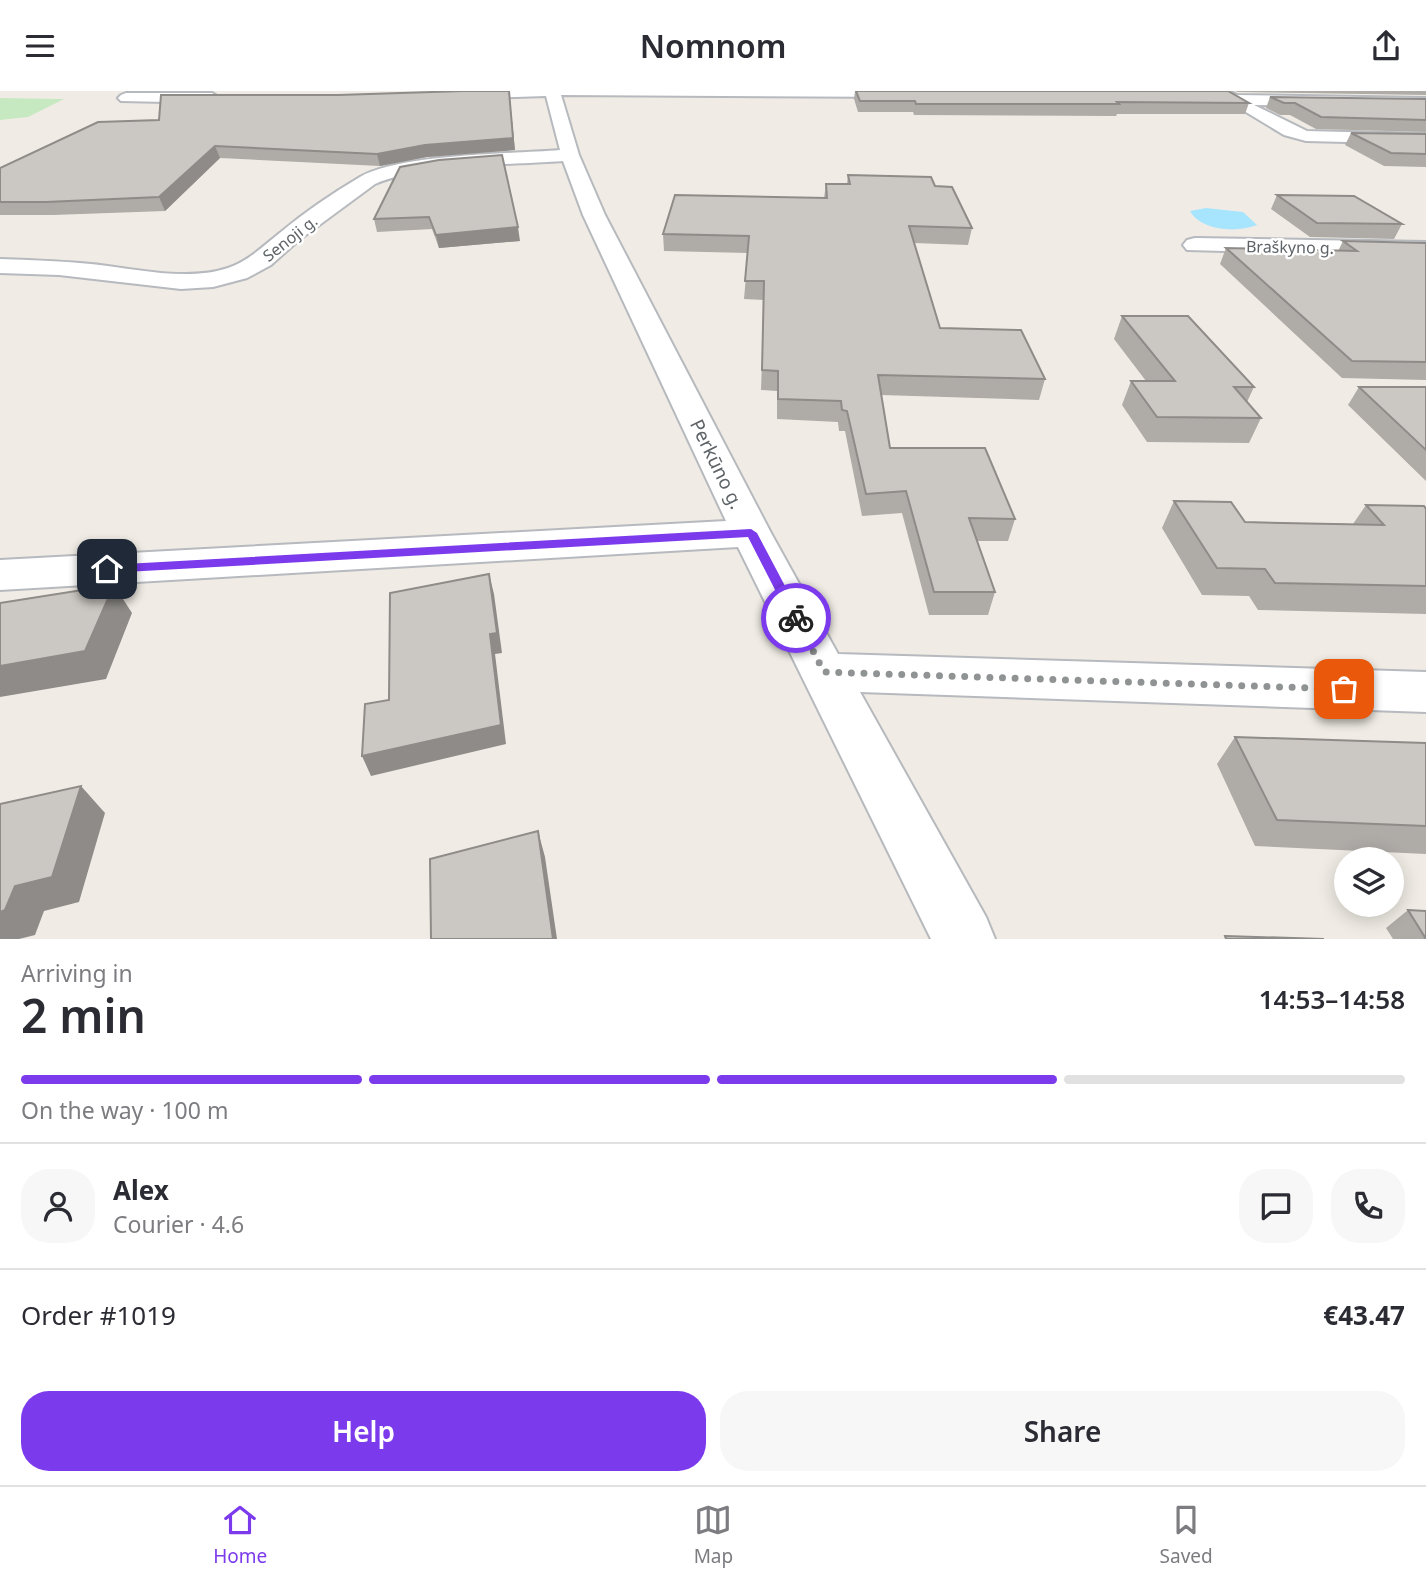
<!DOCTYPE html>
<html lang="en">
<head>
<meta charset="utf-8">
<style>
  body { margin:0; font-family:"Noto Sans",sans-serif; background:#f7f7f7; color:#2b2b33; height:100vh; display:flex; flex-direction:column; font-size:26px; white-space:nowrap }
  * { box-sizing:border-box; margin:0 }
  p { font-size:23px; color:#7c7c81 }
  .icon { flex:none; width:38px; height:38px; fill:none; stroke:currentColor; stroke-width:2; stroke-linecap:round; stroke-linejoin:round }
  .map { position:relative; height:848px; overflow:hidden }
  .sheet { display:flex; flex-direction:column; background:#fff; flex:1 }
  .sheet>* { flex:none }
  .fabs { position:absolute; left:1334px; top:756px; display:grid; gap:14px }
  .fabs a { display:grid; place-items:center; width:70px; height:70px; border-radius:50%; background:#fff; box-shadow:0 4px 18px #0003; font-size:35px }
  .pin { position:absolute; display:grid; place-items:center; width:60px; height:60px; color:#fff; margin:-30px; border-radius:14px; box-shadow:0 4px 10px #0006 }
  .courier { position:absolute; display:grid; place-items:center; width:70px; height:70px; margin:-35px; border:5px solid #7c3aed; border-radius:50%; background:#fff; color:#222; box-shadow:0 2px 9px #0007 }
  .head em { font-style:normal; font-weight:600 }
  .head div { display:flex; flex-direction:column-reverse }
  .head { display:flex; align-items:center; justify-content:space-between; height:119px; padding:0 21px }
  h1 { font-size:46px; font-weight:600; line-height:52px }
  .bar { display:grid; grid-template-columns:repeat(4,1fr); gap:10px 7px; align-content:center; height:84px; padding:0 21px }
  .bar i { height:9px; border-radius:5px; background:#e1e1e2 }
  .bar .active { background:#7c3aed }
  .bar p { grid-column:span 4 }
  .line { display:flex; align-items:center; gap:18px; padding:0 21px; border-top:2px solid #e1e1e2 }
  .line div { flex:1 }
  .round { display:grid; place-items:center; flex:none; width:74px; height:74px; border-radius:28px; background:#f7f7f7 }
  .primary-button { display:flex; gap:14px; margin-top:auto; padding:14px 21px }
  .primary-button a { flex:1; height:80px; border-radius:28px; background:#7c3aed; color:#fff; font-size:28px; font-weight:600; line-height:80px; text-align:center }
  .primary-button a+a { background:#f7f7f7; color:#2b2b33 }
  header { display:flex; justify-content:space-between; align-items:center; height:91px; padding:0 21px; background:#fff; font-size:32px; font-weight:600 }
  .tabs { display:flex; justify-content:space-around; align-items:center; height:98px; border-top:2px solid #e1e1e2; background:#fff; font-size:19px; color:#7c7c81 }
  .tabs a { display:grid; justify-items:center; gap:4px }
  .tabs .active { color:#7c3aed }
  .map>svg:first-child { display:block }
  .green { fill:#c6e9c1 }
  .water { fill:#a7e5ff }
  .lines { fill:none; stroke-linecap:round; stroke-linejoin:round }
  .minor-casing { stroke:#b6b9bd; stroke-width:4 }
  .minor { fill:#fff; fill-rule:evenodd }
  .wall { fill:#afaba7 }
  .shaded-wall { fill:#8e8b88 }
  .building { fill:#cbc7c2; stroke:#8e8b88; stroke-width:2 }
  .route { fill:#7c3aed }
  .done { stroke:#909393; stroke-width:7; stroke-dasharray:0 12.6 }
  .labels { text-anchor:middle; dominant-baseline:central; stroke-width:5; stroke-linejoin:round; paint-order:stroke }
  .far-street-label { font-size:16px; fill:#5d6367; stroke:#fff }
  .street-label { font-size:19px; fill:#5d6367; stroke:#fff }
</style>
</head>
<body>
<header><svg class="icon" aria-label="menu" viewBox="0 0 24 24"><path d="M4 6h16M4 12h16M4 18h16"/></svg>Nomnom<svg class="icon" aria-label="share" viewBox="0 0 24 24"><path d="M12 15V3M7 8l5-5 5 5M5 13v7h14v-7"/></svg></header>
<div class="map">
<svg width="1426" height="848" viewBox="0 0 1426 848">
  <rect width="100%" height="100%" fill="#f0ece5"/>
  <path class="green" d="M 0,7 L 64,8 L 28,26 L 0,29 Z"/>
  <path class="water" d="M 1206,117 L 1243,121 L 1257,134 C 1237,142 1201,140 1190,120 Z"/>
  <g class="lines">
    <g class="minor-casing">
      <path id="minor" d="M 914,0 L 913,5 L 908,6 L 561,4 L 579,64 L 605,124 L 771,442 L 838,563 L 1426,581 L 1426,621 L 860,601 L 986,826 L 995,848 L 931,848 L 738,456 L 0,499 L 0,469 L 726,430 L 583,124 L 563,70 C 510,74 421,73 375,93 L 299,149 L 271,174 L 247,187 L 213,196 L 181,198 L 59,184 L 0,182 L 0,168 C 30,169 60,170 91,173 C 133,177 186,191 228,177 C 249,170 264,154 281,141 C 305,121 333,102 360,86 C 399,63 511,63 560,59 L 546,5 L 457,8 L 450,4 L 455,0 Z
        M 1211,0 L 1229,0 L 1237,4 L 1426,7 L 1426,17 L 1254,14 L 1307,40 L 1426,43 L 1426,53 L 1306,50 L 1284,44 Z
        M 126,2 L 212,2 L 220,7 L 212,12 L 121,10 L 118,7 L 121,4 Z
        M 1195,147 L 1426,151 L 1426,165 L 1187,159 L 1183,154 L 1187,149 Z"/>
    </g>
    <use href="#minor" class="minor"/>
  </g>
  <path class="wall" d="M 509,0 L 515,59 L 427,66 L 380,75 L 220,67 L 165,120 L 53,124 L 0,124 L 0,77 L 338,4 Z
    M 855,0 L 1228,0 L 1249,12 L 1245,23 L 1117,23 L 1116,25 L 914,24 L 913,21 L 858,21 L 854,8 Z
    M 1235,0 L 1426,0 L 1426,4 L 1238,1 Z
    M 1270,6 L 1426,8 L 1426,41 L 1316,38 L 1290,24 L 1280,24 L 1266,17 Z
    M 1351,42 L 1426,43 L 1426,76 L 1384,75 L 1345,54 Z
    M 400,76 L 520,150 L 439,157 L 432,138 L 377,141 L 374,128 Z
    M 848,84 L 935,95 L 972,137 L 968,154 L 914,152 L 940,237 L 1045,288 L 1039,309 L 881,304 L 890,357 L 1015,428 L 1008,450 L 976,450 L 995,501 L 988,524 L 929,524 L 902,422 L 862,425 L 845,340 L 839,340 L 838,331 L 777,328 L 777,300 L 761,299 L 764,209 L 744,208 L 748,162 L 664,160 L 663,143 L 824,107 L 826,93 L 847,93 Z
    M 1277,104 L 1402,133 L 1394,148 L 1310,146 L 1271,118 Z
    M 1343,150 L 1426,152 L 1426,289 L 1342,287 L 1220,173 L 1226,157 L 1338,160 Z
    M 1122,225 L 1254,296 L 1247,311 L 1261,327 L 1249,352 L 1147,351 L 1122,314 L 1131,290 L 1146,290 L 1114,248 Z
    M 1359,296 L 1426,296 L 1426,390 L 1348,314 Z
    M 1174,410 L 1245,431 L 1353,433 L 1366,414 L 1426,418 L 1426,523 L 1258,519 L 1249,505 L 1202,504 L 1162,437 Z
    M 1235,646 L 1426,652 L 1426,763 L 1255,755 L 1217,673 Z
    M 1408,819 L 1426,848 L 1393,848 L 1386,837 Z"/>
  <path class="shaded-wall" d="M 509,0 L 515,59 L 427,66 L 380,75 L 377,63 Z
    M 215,55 L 220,67 L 165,120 L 159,106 Z
    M 518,136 L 520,150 L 439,157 L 436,144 Z
    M 489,483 L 494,503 L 502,562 L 495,563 L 506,653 L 371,685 L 362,665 L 490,543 Z
    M 114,494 L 132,522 L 106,588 L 0,606 L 0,575 Z
    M 81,695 L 105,722 L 79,811 L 44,820 L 35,844 L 19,848 L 0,848 L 0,821 L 15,795 Z
    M 538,740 L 545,766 L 557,848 L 553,848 Z"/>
  <path class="building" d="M 463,0 L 509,0 L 513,47 L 425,54 L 377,63 L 215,55 L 159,106 L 46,111 L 0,111 L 0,77 L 98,31 L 159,29 L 161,4 L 338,4 Z
    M 856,0 L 1228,0 L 1249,12 L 1117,11 L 1119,13 L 916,13 L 915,10 L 860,10 Z
    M 1270,6 L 1426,8 L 1426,29 L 1321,26 L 1295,12 L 1284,12 Z
    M 1351,42 L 1426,43 L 1426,63 L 1391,62 Z
    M 502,64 L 518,136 L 436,144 L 429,126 L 374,128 L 400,76 L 439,69 Z
    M 848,84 L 931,86 L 935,95 L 952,96 L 972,137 L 909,135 L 940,237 L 1021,239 L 1045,288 L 878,284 L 890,357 L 985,357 L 1015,428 L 969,427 L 995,501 L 934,501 L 906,400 L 866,403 L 847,320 L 842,319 L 841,310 L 778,308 L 778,280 L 762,279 L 764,190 L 745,190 L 749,145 L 663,143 L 675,104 L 827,107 L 826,93 L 850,93 Z
    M 1277,104 L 1354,105 L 1402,133 L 1317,132 Z
    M 1343,150 L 1426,152 L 1426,271 L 1352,270 L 1226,157 L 1357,160 Z
    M 1122,225 L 1188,225 L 1254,296 L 1234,296 L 1261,327 L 1157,326 L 1131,290 L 1175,290 Z
    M 1359,296 L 1426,296 L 1426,359 Z
    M 1174,410 L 1231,411 L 1245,431 L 1282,432 L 1384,434 L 1366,414 L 1424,415 L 1426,418 L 1426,495 L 1275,492 L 1265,478 L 1217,477 Z
    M 489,483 L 497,542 L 490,543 L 501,634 L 362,665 L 365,613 L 389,609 L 390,502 Z
    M 114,494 L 85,560 L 0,575 L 0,512 Z
    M 1235,646 L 1426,652 L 1426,735 L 1277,729 Z
    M 81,695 L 52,786 L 15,795 L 5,819 L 0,821 L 0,713 Z
    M 538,740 L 553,848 L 431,848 L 430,768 Z
    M 1408,819 L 1426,820 L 1426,848 Z
    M 1225,845 L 1324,848 L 1226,848 Z"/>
  <path class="route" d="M 751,438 L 757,442 L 802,527 L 800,530 L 791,530 L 748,446 L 107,482 L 101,478 L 107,474 Z"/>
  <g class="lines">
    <path class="done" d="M 796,527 L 824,581 L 1344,598"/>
  </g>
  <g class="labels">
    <g class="far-street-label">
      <text transform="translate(290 147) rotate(-38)">Senoji g.</text>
      <text transform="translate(1290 156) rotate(1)">Braškyno g.</text>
    </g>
    <g class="street-label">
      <text transform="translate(717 373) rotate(64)">Perkūno g.</text>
    </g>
  </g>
</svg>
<div class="fabs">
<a><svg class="icon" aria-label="layers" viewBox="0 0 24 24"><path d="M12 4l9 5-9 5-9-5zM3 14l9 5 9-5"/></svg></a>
</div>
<div class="pin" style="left:1344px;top:598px;background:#ea580c"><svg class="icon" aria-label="bag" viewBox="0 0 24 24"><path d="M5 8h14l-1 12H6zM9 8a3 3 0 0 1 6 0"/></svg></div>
<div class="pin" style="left:107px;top:478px;background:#1f2937"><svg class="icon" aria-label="home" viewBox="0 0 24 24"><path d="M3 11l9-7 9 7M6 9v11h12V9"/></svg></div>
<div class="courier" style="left:796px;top:527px"><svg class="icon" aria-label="bike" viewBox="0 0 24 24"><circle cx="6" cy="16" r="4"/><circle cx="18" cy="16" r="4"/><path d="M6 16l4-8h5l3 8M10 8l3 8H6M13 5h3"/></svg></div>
</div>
<section class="sheet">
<div class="head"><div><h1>2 min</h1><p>Arriving in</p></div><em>14:53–14:58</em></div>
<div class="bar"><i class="active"></i><i class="active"></i><i class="active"></i><i></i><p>On the way · 100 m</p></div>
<div class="line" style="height:126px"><a class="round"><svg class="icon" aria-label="person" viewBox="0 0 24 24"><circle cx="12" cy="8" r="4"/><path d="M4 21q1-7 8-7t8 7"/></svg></a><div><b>Alex</b><p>Courier · 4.6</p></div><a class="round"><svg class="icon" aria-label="chat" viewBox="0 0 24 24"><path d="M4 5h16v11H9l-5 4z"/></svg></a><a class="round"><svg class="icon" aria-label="phone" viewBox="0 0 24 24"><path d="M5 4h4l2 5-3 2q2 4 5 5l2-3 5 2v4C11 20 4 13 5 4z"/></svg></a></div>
<div class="line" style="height:91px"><div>Order #1019</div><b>€43.47</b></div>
<div class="primary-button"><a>Help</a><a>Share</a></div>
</section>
<nav class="tabs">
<a class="active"><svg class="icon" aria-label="home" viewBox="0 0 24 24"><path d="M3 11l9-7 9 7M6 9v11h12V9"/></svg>Home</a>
<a><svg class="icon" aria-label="map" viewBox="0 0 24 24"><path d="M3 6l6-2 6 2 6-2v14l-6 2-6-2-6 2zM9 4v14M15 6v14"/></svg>Map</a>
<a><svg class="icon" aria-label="saved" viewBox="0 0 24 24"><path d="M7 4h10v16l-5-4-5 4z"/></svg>Saved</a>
</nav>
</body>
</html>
